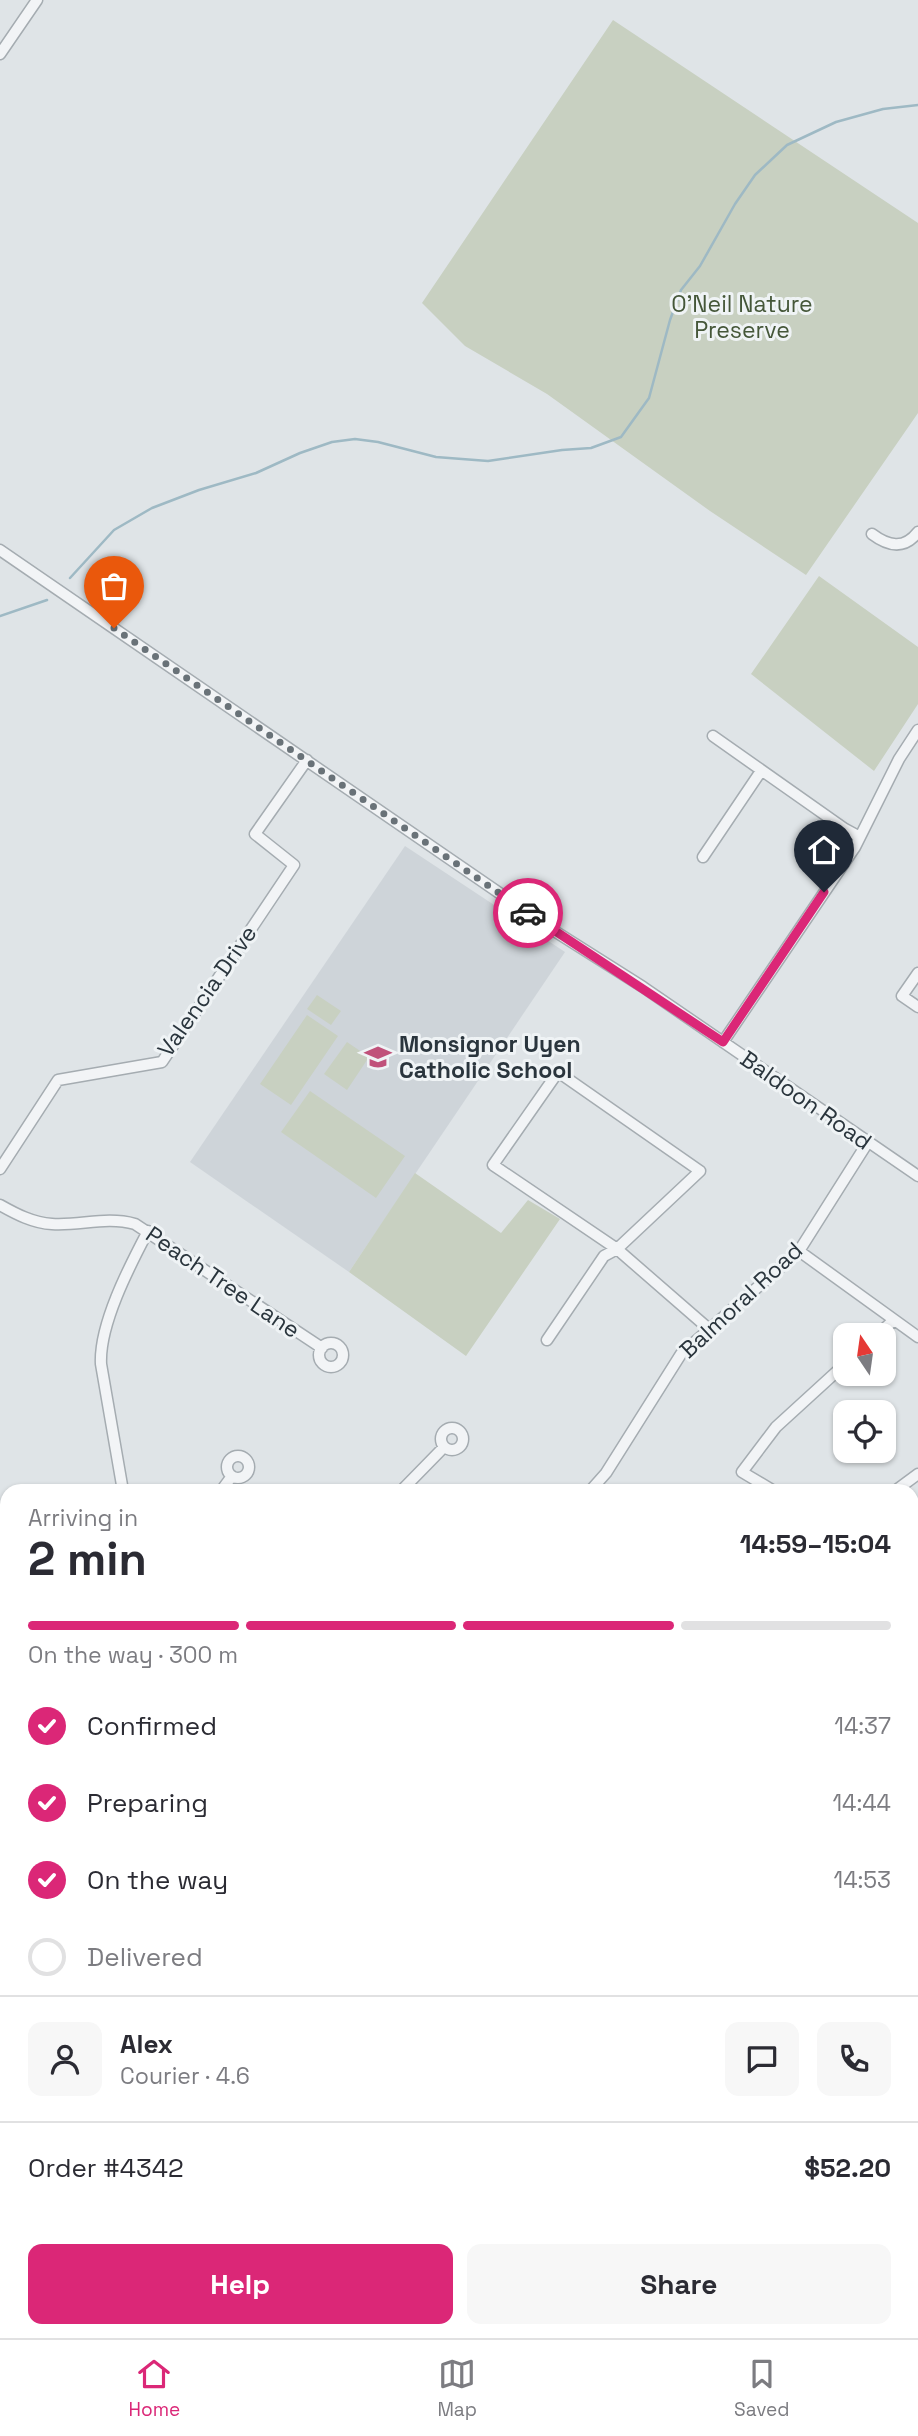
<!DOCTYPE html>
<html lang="en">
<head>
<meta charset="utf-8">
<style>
  body { margin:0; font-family:"Space Grotesk",sans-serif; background:#f7f7f7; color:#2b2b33; height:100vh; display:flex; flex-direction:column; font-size:26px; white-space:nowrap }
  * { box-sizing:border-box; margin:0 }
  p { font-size:23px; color:#7c7c81 }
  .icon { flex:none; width:38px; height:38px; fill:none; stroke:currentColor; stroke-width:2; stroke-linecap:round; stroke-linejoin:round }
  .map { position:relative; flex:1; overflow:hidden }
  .drawer { position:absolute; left:0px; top:1484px; width:919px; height:854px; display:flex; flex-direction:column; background:#fff; border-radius:21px 21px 0 0; box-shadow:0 2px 5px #0004 }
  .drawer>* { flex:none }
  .needle { width:46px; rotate:347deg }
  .fabs { position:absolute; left:833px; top:1323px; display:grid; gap:14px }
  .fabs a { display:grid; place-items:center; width:63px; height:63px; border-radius:14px; background:#fff; box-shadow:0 2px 5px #0004; font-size:35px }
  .pin { position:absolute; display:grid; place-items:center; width:60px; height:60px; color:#fff; margin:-72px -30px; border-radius:50% 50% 50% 0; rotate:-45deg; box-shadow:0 0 7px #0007 }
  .pin .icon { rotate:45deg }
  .courier { position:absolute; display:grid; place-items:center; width:70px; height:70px; margin:-35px; border:5px solid #db2777; border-radius:50%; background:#fff; color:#222; box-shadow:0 2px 9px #0007 }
  .overview em { font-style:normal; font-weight:700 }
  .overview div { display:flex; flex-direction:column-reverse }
  .overview { display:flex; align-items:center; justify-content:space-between; height:119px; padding:0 28px }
  h1 { font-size:46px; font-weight:700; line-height:52px }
  .bar { display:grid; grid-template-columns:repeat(4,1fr); gap:10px 7px; align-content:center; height:84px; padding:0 28px }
  .bar i { height:9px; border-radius:5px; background:#e1e1e2 }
  .bar .active { background:#db2777 }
  .bar p { grid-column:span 4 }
  .line { display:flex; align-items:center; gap:18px; padding:0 28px; border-top:2px solid #e1e1e2 }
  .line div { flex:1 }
  .round { display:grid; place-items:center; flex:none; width:74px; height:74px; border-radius:14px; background:#f7f7f7 }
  ol { padding:0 28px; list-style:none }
  li { display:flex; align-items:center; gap:21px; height:77px }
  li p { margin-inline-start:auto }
  li .icon { padding:7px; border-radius:50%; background:#db2777; color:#fff; stroke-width:4 }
  li:last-child { color:#7c7c81 }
  li i { width:38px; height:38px; border:4px solid #e1e1e2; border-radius:50% }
  .action { display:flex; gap:14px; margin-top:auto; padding:14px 28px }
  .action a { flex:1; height:80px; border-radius:14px; background:#db2777; color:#fff; font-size:28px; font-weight:700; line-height:80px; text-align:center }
  .action a+a { background:#f7f7f7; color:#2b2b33 }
  .tabs { display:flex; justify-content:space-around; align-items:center; height:98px; border-top:2px solid #e1e1e2; background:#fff; font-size:19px; color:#7c7c81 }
  .tabs a { display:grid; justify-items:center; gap:4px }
  .tabs .active { color:#db2777 }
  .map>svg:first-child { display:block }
  .built { fill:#ced4d9 }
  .green { fill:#c8d0c1 }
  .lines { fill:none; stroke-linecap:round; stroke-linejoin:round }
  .stream { stroke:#9eb9c4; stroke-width:2.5 }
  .minor-casing { stroke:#a5acb1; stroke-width:13 }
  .major-casing { stroke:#a0abb1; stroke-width:15 }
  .minor { stroke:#f2f4f6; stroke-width:10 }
  .major { stroke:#fff; stroke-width:12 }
  .done { stroke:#697278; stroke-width:7; stroke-dasharray:0 12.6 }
  .route { stroke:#db2777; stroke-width:9 }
  .labels { text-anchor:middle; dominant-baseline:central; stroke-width:6; stroke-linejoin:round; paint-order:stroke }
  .park-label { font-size:23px; fill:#455739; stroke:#eff3f5 }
  .street-label { font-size:23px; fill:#2a353d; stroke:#eff3f5 }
  .poi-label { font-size:23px; font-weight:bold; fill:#2a353d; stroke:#eff3f5; text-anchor:start }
</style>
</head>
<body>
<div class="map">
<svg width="918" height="2338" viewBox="0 0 918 2338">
  <rect width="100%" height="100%" fill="#dfe4e7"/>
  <path class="built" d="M 405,846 L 565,952 L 349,1272 L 190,1162 Z"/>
  <path class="green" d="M 613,20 L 918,223 L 918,413 L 806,575 L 710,511 L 547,394 L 465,346 L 422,303 Z
    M 819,576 L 918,647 L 918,704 L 874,771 L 751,674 Z
    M 317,995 L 341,1011 L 331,1025 L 307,1009 Z
    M 307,1015 L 338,1036 L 291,1105 L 260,1084 Z
    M 347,1042 L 369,1057 L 347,1090 L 324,1074 Z
    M 310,1091 L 405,1156 L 376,1198 L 281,1132 Z
    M 415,1173 L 501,1233 L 528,1200 L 560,1219 L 466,1356 L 349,1272 Z
    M 101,2331 L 172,2331 L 163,2338 L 96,2338 Z
    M 644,2331 L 744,2331 L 755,2338 L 648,2338 Z"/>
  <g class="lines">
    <path class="stream" d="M 70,578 L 114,530 L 152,508 L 199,490 L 256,473 L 300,453 L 332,442 L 355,439 L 378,442 L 436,457 L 488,461 L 562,450 L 591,448 L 621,437 L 649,398 L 670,320 L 681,290 L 700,266 L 735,204 L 755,175 L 787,145 L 836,122 L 883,109 L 918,105
      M 0,616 L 47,600
      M 0,1940 L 7,1945"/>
    <g class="minor-casing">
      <path id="minor" d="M 0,54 L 37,0
        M 872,534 C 888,546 904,550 918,532
        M 0,550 L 556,932 L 643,987 L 918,1176
        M 713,736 L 845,829 L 858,836
        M 703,857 L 761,771
        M 918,973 L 902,996 L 918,1007
        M 723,1042 L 855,847 L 899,759 L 918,730
        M 0,1169 L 58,1080 L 162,1062 L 294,865 L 255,834 L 307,760
        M 0,1205 C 16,1214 33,1223 52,1224 C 80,1226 106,1216 135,1224 L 322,1348
        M 799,1251 L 918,1337
        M 877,1335 L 894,1320
        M 547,1340 L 604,1256 L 617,1249 L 700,1171 L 558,1072 L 493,1165 L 617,1249 L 709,1329
        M319 1355a12 12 0 1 1 24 0a12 12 0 1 1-24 0Z
        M441 1439a11 11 0 1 1 22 0a11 11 0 1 1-22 0Z
        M227 1467a11 11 0 1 1 22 0a11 11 0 1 1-22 0Z
        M 123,1491 L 101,1364 C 99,1325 129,1267 148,1231
        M 221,1491 L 232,1476
        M 401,1491 L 444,1447
        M 590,1491 L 606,1473 L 681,1354 L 799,1251 L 868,1142
        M 774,1491 L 742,1472 L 776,1427 L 845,1364
        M 895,1491 L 918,1474
        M 0,1659 L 7,1693
        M 912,1745 L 918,1750
        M 912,1912 L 918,1903
        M 912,2005 L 918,2010
        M 912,2016 L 918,2020
        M 0,2090 L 7,2095
        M 0,2134 L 7,2123
        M 357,2331 L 367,2338
        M 625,2331 L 629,2334 L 627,2338
        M 18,2338 L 22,2331
        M 177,2338 L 185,2331
        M 338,2338 L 347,2331"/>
    </g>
    <g class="major-casing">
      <path id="major" d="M 912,2181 L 918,2172
        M 805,2338 L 809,2331"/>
    </g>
    <use href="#minor" class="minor"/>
    <use href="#major" class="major"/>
  </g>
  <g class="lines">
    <path class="done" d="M 114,628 L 528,913"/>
    <path class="route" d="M 528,913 L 723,1042 L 824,892"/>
  </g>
  <defs>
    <g id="school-bare" transform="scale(2.1)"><path d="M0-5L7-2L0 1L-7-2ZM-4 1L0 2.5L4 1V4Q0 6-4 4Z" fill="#c0517a" stroke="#eff3f5" stroke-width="2.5" paint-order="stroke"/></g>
  </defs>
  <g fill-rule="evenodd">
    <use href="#school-bare" x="378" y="1057"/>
  </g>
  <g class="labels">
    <g class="park-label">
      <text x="742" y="304">O'Neil Nature<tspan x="742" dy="26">Preserve</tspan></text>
    </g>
    <g class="street-label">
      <text transform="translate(207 991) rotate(-55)">Valencia Drive</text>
      <text transform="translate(806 1100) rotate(35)">Baldoon Road</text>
      <text transform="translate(223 1282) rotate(34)">Peach Tree Lane</text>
      <text transform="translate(741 1300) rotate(-43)">Balmoral Road</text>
    </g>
    <g class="poi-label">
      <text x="399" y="1044">Monsignor Uyen<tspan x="399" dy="26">Catholic School</tspan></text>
    </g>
  </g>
</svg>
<div class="fabs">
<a><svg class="needle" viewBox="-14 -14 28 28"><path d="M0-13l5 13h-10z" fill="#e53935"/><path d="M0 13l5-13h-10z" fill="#7c7c81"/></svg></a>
<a><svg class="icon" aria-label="locate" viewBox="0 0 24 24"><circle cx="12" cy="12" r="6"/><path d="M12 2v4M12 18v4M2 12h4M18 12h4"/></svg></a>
</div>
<div class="pin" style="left:114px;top:628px;background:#ea580c"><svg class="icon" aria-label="bag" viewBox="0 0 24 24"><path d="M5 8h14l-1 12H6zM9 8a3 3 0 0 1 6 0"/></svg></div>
<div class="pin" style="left:824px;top:892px;background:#1f2937"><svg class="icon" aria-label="home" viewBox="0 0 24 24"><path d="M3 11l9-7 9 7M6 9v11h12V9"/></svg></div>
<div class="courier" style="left:528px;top:913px"><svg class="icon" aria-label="car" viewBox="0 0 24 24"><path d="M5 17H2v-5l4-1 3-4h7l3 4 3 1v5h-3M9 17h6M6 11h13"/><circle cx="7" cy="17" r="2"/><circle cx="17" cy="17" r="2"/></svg></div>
<section class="drawer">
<div class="overview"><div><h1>2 min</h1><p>Arriving in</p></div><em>14:59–15:04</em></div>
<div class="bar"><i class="active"></i><i class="active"></i><i class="active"></i><i></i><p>On the way · 300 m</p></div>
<ol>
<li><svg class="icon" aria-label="check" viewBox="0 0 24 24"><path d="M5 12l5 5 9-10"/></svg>Confirmed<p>14:37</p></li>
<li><svg class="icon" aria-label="check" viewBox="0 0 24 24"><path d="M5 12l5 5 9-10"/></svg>Preparing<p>14:44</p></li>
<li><svg class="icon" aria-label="check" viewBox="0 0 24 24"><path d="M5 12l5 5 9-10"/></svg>On the way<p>14:53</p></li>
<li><i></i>Delivered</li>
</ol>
<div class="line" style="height:126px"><a class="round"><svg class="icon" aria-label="person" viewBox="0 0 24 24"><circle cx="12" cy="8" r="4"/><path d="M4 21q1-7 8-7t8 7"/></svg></a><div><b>Alex</b><p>Courier · 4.6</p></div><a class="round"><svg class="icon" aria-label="chat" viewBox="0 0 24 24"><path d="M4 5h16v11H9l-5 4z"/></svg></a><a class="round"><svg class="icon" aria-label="phone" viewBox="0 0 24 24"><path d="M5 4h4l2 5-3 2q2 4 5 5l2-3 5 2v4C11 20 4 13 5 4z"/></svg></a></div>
<div class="line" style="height:91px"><div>Order #4342</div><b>$52.20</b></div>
<div class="action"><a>Help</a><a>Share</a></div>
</section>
</div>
<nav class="tabs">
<a class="active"><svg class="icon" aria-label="home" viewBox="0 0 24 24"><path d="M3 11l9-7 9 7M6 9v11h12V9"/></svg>Home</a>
<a><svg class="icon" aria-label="map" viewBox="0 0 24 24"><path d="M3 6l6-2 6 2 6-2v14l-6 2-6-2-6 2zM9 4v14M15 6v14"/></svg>Map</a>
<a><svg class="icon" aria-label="saved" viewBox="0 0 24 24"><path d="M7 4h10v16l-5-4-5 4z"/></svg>Saved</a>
</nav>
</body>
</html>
